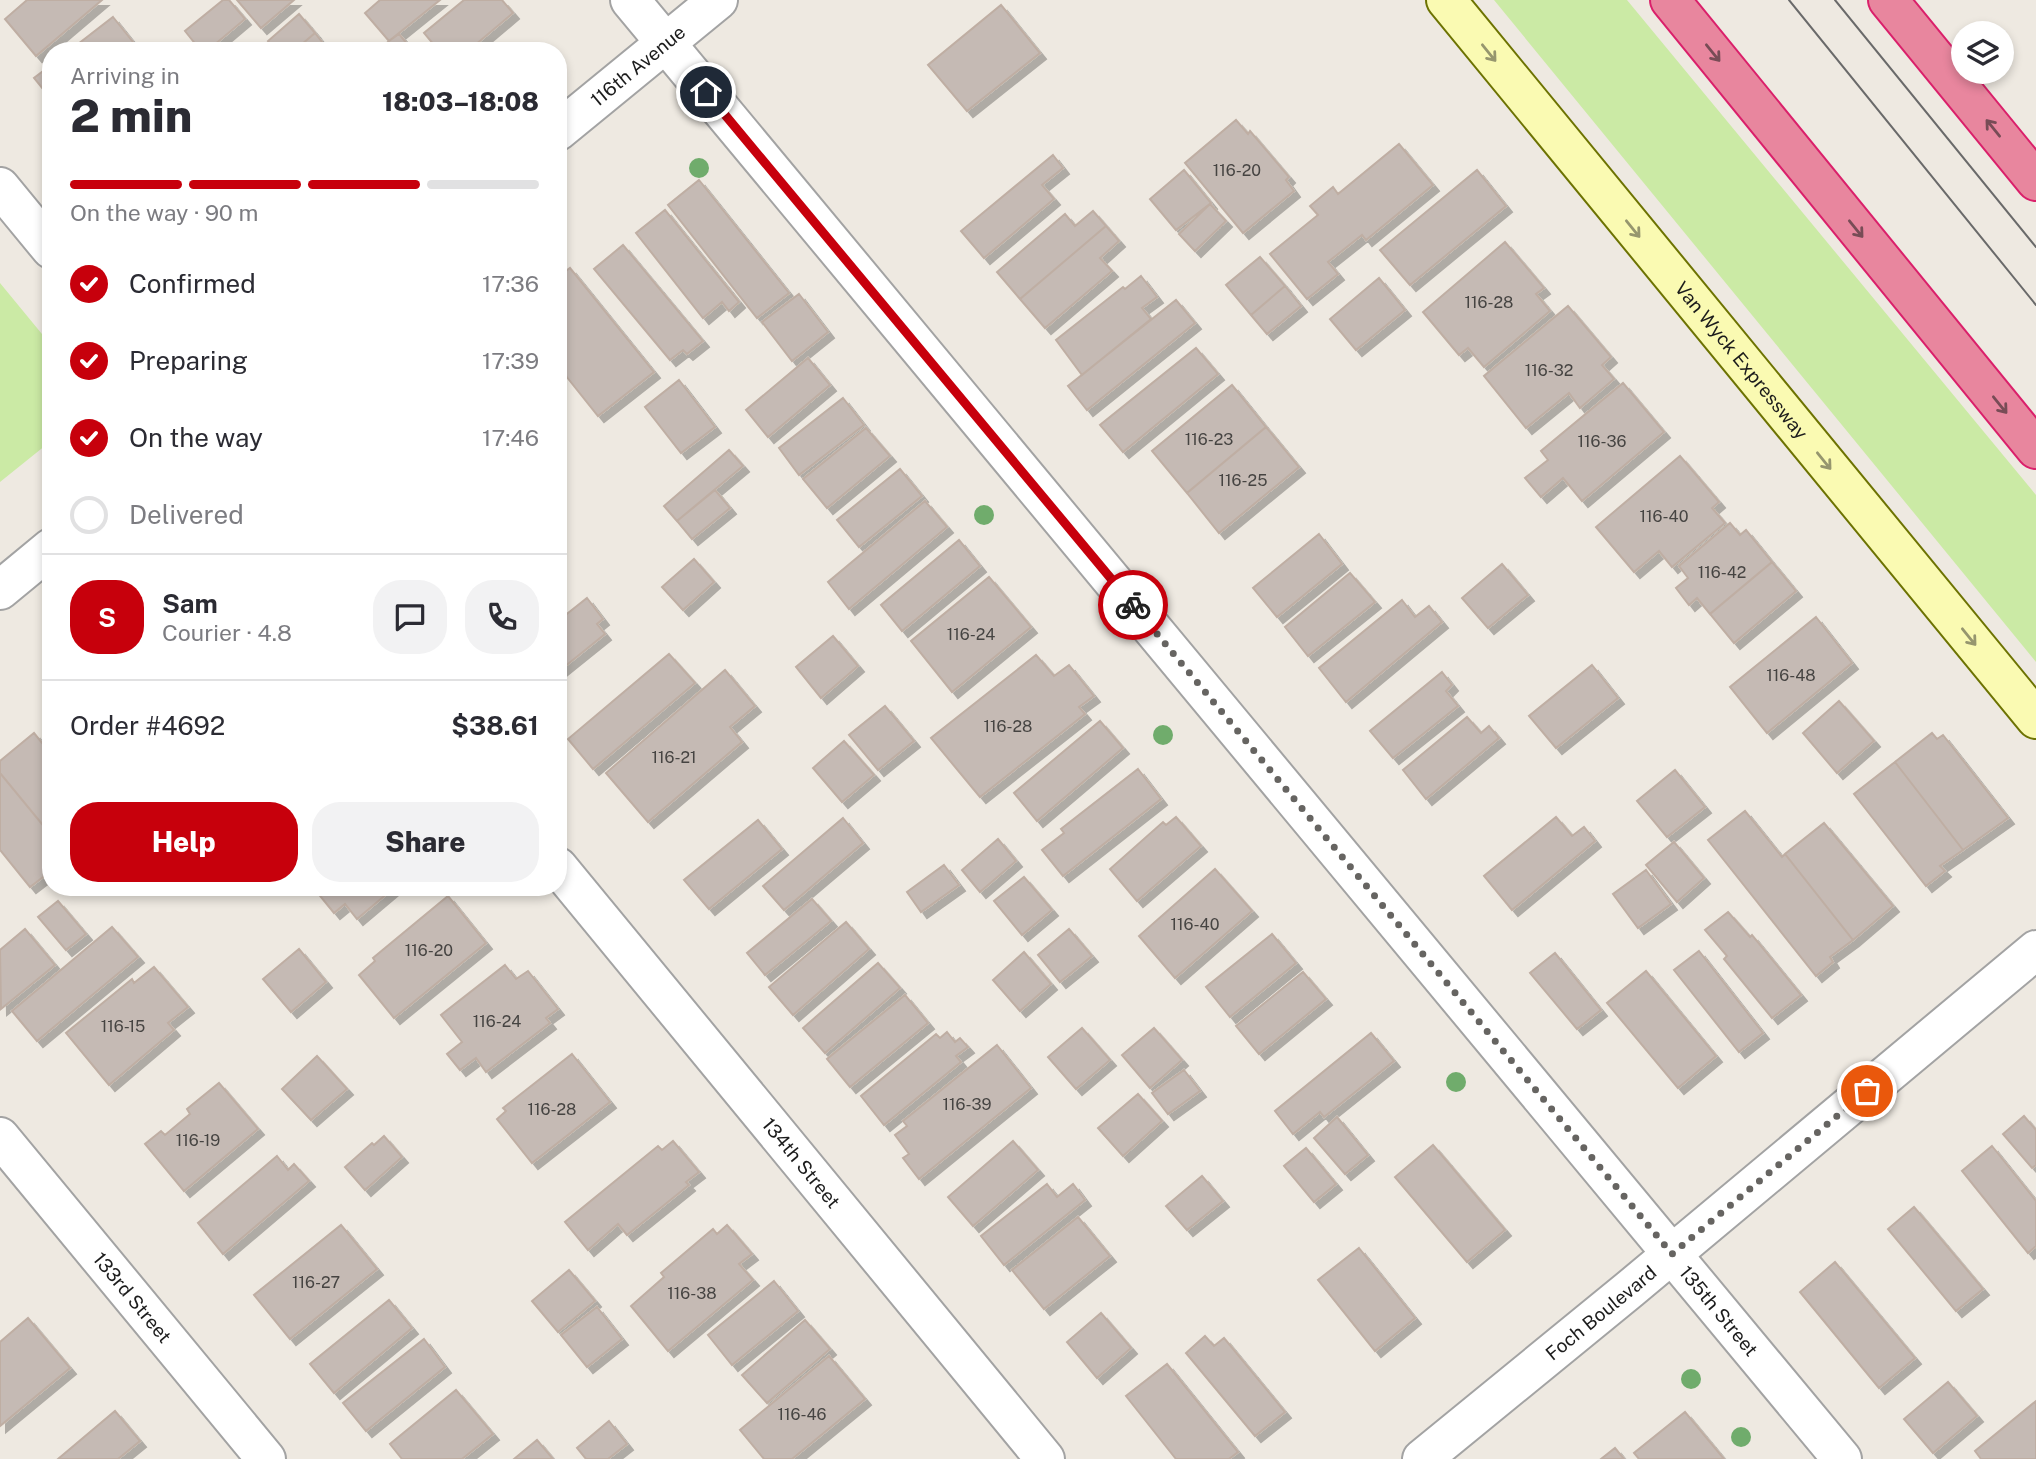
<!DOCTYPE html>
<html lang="en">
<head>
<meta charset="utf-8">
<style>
  body { margin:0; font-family:"Public Sans",sans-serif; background:#f2f2f3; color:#2b2b33; height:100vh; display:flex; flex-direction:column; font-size:26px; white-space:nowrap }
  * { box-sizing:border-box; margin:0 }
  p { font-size:23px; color:#7c7c81 }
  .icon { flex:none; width:38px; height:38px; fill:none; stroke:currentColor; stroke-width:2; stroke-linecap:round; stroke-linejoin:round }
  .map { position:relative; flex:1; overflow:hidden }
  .sheet { position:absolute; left:42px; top:42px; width:525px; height:854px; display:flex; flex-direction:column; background:#fff; border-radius:28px; box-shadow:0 4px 10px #0003 }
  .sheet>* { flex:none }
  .tools { position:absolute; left:1951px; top:21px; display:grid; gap:14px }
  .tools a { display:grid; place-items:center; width:63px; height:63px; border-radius:50%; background:#fff; box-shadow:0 4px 10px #0003; font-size:35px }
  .pin { position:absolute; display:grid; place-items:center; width:60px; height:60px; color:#fff; margin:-30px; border:4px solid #fff; border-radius:50%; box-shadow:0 2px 7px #0007 }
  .courier { position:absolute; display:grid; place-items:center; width:70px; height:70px; margin:-35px; border:5px solid #c7000c; border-radius:50%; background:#fff; color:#222; box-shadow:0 2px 9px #0007 }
  .overview em { font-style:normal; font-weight:800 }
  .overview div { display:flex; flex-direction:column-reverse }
  .overview { display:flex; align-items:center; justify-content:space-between; height:119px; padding:0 28px }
  h1 { font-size:46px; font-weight:800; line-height:52px }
  .bar { display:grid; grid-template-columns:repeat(4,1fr); gap:10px 7px; align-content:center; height:84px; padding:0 28px }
  .bar i { height:9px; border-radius:5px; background:#e1e1e2 }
  .bar .selected { background:#c7000c }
  .bar p { grid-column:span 4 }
  .line { display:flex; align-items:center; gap:18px; padding:0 28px; border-top:2px solid #e1e1e2 }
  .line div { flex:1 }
  .round { display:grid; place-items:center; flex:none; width:74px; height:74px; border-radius:28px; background:#f2f2f3 }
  ol { padding:0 28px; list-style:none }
  li { display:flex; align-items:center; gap:21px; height:77px }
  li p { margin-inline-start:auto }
  li .icon { padding:7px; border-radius:50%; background:#c7000c; color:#fff; stroke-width:4 }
  li:last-child { color:#7c7c81 }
  li i { width:38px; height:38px; border:4px solid #e1e1e2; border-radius:50% }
  .button { display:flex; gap:14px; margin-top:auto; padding:14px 28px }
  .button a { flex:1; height:80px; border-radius:28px; background:#c7000c; color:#fff; font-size:28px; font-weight:800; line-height:80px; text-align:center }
  .button a+a { background:#f2f2f3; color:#2b2b33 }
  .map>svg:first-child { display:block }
  .grass { fill:#cbeaa5 }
  .building { fill:#c5bab4; stroke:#bfaea3; stroke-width:2; filter:url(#shadow) }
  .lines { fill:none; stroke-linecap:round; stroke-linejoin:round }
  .street-casing { stroke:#a3a3a3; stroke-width:42 }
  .secondary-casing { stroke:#6d7302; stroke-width:42 }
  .highway-casing { stroke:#da206b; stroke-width:42 }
  .street { stroke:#fff; stroke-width:38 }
  .secondary { stroke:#fafab2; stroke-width:38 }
  .highway { stroke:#e8869e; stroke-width:38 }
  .tram { stroke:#6a6a6a; stroke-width:2 }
  .tree { fill:#70ac6c }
  .oneway { stroke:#96966e }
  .oneway2 { stroke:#784c56 }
  .done { stroke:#666461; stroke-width:7; stroke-dasharray:0 12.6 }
  .route { stroke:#c7000c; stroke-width:9 }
  .labels { text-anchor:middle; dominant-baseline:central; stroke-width:5; stroke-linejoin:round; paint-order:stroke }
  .number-label { font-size:16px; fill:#464442 }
  .street-label { font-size:19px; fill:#1c1c1c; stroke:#fff }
</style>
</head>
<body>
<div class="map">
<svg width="2036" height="1459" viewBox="0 0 2036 1459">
  <defs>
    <filter id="shadow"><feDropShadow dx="6" dy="6" stdDeviation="0" flood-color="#0004"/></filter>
  </defs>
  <rect width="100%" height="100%" fill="#eee9e1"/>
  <path class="grass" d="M 1494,0 L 1627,0 L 2036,495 L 2036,662 Z
    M 0,283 L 51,345 L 51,441 L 0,482 Z"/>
  <path class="building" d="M 27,0 L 102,0 L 36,56 L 5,19 Z
    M 223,0 L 229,0 L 245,19 L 207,51 L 201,51 L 185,31 Z
    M 237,0 L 294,0 L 261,28 Z
    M 380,0 L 440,0 L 389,41 L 365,13 Z
    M 464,0 L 502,0 L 513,13 L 468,51 L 439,51 L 424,33 Z
    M 1001,5 L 1040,53 L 967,111 L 928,65 Z
    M 299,14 L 315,33 L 294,51 L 276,51 L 268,41 Z
    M 113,17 L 133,42 L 122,51 L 69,51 Z
    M 315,33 L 329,51 L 294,51 Z
    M 399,34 L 413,51 L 378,51 L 389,41 Z
    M 51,65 L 51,99 L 34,78 Z
    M 1236,120 L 1248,134 L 1250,131 L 1289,177 L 1286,180 L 1294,191 L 1243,233 L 1185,163 Z
    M 1399,144 L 1433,185 L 1366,240 L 1362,235 L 1328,262 L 1338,274 L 1307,299 L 1270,254 L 1318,215 L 1310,206 L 1333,187 L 1338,194 Z
    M 1053,155 L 1063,168 L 1042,185 L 1054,199 L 984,258 L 961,231 Z
    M 1184,170 L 1211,203 L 1176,230 L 1150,199 Z
    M 1477,170 L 1506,206 L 1410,285 L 1380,250 Z
    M 699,180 L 789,293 L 757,318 L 668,205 Z
    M 1210,204 L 1226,221 L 1195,251 L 1179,234 Z
    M 665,210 L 739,302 L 729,311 L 722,302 L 703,318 L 636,233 Z
    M 1093,211 L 1106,226 L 1020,299 L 997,272 L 1065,214 L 1075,226 Z
    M 1106,226 L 1119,241 L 1100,258 L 1112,271 L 1045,328 L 1020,299 Z
    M 1505,242 L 1544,288 L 1536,294 L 1550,311 L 1484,367 L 1468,348 L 1459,355 L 1423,312 Z
    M 623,245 L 703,341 L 687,354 L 683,350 L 670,360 L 594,269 Z
    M 1260,257 L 1285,286 L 1251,315 L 1226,285 Z
    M 570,268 L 654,372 L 598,416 L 558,366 L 558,277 Z
    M 1141,276 L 1157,297 L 1142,308 L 1151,319 L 1082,375 L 1056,340 L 1123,287 L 1125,289 Z
    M 1379,278 L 1405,310 L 1356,350 L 1330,319 Z
    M 1285,286 L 1301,306 L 1267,334 L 1251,315 Z
    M 799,294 L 828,332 L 792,361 L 762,322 Z
    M 1176,300 L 1195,323 L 1087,410 L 1068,386 Z
    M 1568,306 L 1611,357 L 1602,365 L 1614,379 L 1580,408 L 1569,393 L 1526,428 L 1484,376 Z
    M 1196,348 L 1218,374 L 1123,452 L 1100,425 Z
    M 808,358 L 830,385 L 768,437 L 746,410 Z
    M 679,380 L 715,427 L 681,453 L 645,407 Z
    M 1623,383 L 1664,432 L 1582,501 L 1563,478 L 1541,497 L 1525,478 L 1548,460 L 1541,451 Z
    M 1232,385 L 1266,427 L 1187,493 L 1152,451 Z
    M 843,398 L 864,425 L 799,475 L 779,448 Z
    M 1266,427 L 1299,467 L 1219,533 L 1187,493 Z
    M 866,428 L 890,456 L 827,508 L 803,479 Z
    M 729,450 L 743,466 L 677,521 L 664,506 Z
    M 1680,456 L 1719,502 L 1712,508 L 1725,523 L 1672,567 L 1659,551 L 1634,572 L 1596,527 Z
    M 900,469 L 922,496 L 859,547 L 837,520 Z
    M 715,490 L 730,508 L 692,539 L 677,521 Z
    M 925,501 L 947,527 L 849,609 L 828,582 Z
    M 1730,523 L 1740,535 L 1746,530 L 1772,562 L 1710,614 L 1697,598 L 1689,605 L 1676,588 L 1688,578 L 1679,566 Z
    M 1319,534 L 1342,564 L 1277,617 L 1253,588 Z
    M 959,540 L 980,566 L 902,631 L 881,605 Z
    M 694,559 L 714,582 L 683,610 L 662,587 Z
    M 1772,562 L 1796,591 L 1734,643 L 1710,614 Z
    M 1502,564 L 1528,595 L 1488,628 L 1462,598 Z
    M 1350,573 L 1375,602 L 1308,656 L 1285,627 Z
    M 989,577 L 1031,627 L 952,692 L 911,641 Z
    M 587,598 L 603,619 L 597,624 L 605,634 L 558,672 L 558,621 Z
    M 1402,600 L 1415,617 L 1429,606 L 1442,622 L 1346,702 L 1319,668 Z
    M 1816,617 L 1852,663 L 1767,733 L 1730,687 Z
    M 833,636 L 858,666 L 821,698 L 796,667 Z
    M 669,654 L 695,683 L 593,769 L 568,739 Z
    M 1036,655 L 1054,676 L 1069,665 L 1094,696 L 1079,707 L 1085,714 L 980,797 L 931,738 Z
    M 1592,665 L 1618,698 L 1556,748 L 1529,716 Z
    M 725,670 L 755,706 L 730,727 L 742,742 L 648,822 L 606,773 Z
    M 1442,672 L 1452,685 L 1446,691 L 1458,706 L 1393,758 L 1370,731 Z
    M 1839,701 L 1874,741 L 1837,773 L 1803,733 Z
    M 885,706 L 914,741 L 878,770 L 849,735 Z
    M 1467,717 L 1481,733 L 1489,726 L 1499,738 L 1426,799 L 1403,770 Z
    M 1100,721 L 1123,748 L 1037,821 L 1014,793 Z
    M 34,733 L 51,754 L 51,835 L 0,773 L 0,761 Z
    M 1932,733 L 1937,739 L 1943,735 L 2008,818 L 1963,850 L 1895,762 Z
    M 844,741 L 874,775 L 842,802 L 813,768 Z
    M 1895,762 L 1963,850 L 1940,866 L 1945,871 L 1926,886 L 1854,794 Z
    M 1138,769 L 1161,799 L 1063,876 L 1042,850 L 1064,833 L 1061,829 Z
    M 1675,770 L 1705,807 L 1667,837 L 1637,801 Z
    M 0,773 L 51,835 L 51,871 L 30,887 L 0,850 Z
    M 1745,811 L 1782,857 L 1785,854 L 1853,940 L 1830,957 L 1833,962 L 1816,976 L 1708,840 Z
    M 1176,817 L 1201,846 L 1137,901 L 1110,869 L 1163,822 L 1166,825 Z
    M 1556,817 L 1572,836 L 1584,827 L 1595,841 L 1512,910 L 1484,876 Z
    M 843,818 L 863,843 L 784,910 L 763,886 Z
    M 758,820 L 782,849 L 709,909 L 684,880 Z
    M 1824,823 L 1893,906 L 1853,940 L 1785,854 Z
    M 998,839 L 1016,861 L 980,892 L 962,870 Z
    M 1674,842 L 1704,878 L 1677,902 L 1646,865 Z
    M 944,865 L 959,885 L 921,912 L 907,892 Z
    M 1215,869 L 1252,911 L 1175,978 L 1139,936 Z
    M 1646,870 L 1671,904 L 1638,928 L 1613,894 Z
    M 1024,877 L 1052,910 L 1022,935 L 994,901 Z
    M 321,887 L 395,887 L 357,919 L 345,904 L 334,913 L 316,891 Z
    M 448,896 L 486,943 L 394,1018 L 359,975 L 375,961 L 373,958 Z
    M 812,899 L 831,921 L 765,975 L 747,953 Z
    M 58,901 L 86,934 L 66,950 L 38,917 Z
    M 1728,912 L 1750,937 L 1752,935 L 1801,995 L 1772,1018 L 1724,959 L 1727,956 L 1705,930 Z
    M 846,922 L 869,949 L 793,1015 L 769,987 Z
    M 112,927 L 138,957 L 37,1041 L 12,1011 Z
    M 25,929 L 55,965 L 1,1009 L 0,950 Z
    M 1069,929 L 1092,956 L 1060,982 L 1038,955 Z
    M 1272,934 L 1296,963 L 1230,1017 L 1206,987 Z
    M 299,949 L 326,982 L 291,1012 L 263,979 Z
    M 1699,951 L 1763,1033 L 1739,1052 L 1674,970 Z
    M 1024,952 L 1051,984 L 1020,1011 L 993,980 Z
    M 1555,953 L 1601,1010 L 1577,1029 L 1530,973 Z
    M 878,963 L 900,988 L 825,1053 L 803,1028 Z
    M 505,965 L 516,979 L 528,971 L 558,1009 L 546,1018 L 550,1023 L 486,1072 L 476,1058 L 460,1070 L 447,1054 L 462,1042 L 441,1015 Z
    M 154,967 L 188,1007 L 168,1023 L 174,1030 L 109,1085 L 66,1033 L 132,979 L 134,983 Z
    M 1646,971 L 1716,1056 L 1678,1088 L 1607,1003 Z
    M 1303,972 L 1326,999 L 1259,1054 L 1236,1026 Z
    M 905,995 L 928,1023 L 850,1087 L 827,1059 Z
    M 1082,1028 L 1110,1060 L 1076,1089 L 1048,1057 Z
    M 1154,1028 L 1182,1060 L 1150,1088 L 1122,1055 Z
    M 947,1032 L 955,1042 L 960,1038 L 968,1047 L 956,1056 L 961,1062 L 884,1125 L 861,1096 L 936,1034 L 940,1038 Z
    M 1371,1033 L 1394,1061 L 1324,1117 L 1320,1112 L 1293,1134 L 1275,1111 Z
    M 997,1045 L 1031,1088 L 919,1179 L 903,1158 L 909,1154 L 895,1135 L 907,1126 L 903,1121 Z
    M 572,1054 L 610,1102 L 532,1163 L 497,1119 L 506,1111 L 503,1108 Z
    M 317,1056 L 347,1089 L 311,1120 L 282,1089 Z
    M 1184,1070 L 1200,1091 L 1168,1114 L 1152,1093 Z
    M 219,1083 L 258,1129 L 184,1191 L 145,1144 L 161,1131 L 165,1135 L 190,1114 L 187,1109 Z
    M 1138,1094 L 1162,1121 L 1123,1156 L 1098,1128 Z
    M 2024,1116 L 2036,1130 L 2036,1165 L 2032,1168 L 2003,1134 Z
    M 1337,1117 L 1368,1155 L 1345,1174 L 1314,1138 Z
    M 384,1136 L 402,1157 L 365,1190 L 345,1167 L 372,1143 L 374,1145 Z
    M 673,1141 L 699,1172 L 686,1182 L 689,1185 L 627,1235 L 618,1224 L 588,1250 L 565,1222 L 658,1146 L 662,1150 Z
    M 1013,1141 L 1038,1170 L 973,1226 L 948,1197 Z
    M 1433,1145 L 1505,1230 L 1467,1262 L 1395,1177 Z
    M 1992,1146 L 2036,1201 L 2036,1246 L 2028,1253 L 1962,1171 Z
    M 1306,1148 L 1336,1184 L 1314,1202 L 1284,1166 Z
    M 277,1156 L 288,1170 L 294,1164 L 309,1181 L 223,1254 L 198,1223 Z
    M 1202,1176 L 1223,1201 L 1187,1230 L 1166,1206 Z
    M 1047,1184 L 1057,1197 L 1073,1184 L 1085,1200 L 1004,1265 L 981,1236 Z
    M 1914,1207 L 1983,1289 L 1956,1311 L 1888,1229 Z
    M 1078,1217 L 1110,1256 L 1044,1309 L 1012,1270 Z
    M 341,1225 L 377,1269 L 290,1339 L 254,1295 Z
    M 727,1225 L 752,1254 L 739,1264 L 753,1280 L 668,1351 L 631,1306 L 664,1277 L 661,1273 L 713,1229 L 717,1234 Z
    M 1359,1248 L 1415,1318 L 1375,1351 L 1318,1280 Z
    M 1835,1262 L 1915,1358 L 1879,1388 L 1800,1292 Z
    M 569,1270 L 595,1301 L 558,1332 L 532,1301 Z
    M 774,1281 L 798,1311 L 732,1365 L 708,1335 Z
    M 389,1300 L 412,1328 L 334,1393 L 310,1364 Z
    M 597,1307 L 622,1339 L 587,1367 L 561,1335 Z
    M 1101,1313 L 1131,1348 L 1097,1378 L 1067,1342 Z
    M 28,1318 L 70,1368 L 0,1426 L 0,1342 Z
    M 805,1320 L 830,1349 L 767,1403 L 742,1375 Z
    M 1205,1336 L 1214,1346 L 1224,1338 L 1285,1412 L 1255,1436 L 1186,1353 Z
    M 424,1339 L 445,1367 L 366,1431 L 343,1403 Z
    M 829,1356 L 865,1399 L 792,1459 L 764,1459 L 740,1430 Z
    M 1167,1364 L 1238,1452 L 1229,1459 L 1176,1459 L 1126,1396 Z
    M 1948,1382 L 1977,1416 L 1933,1453 L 1904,1419 Z
    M 456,1390 L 493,1434 L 462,1459 L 402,1459 L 390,1444 Z
    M 2036,1401 L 2036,1459 L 1981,1459 L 1975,1451 Z
    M 115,1411 L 140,1441 L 118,1459 L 58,1459 Z
    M 1685,1412 L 1724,1459 L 1639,1459 L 1634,1453 Z
    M 609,1421 L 627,1444 L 608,1459 L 586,1459 L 577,1448 Z
    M 537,1440 L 553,1459 L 514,1459 Z
    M 1615,1448 L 1624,1459 L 1601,1459 Z"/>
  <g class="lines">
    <g class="street-casing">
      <g id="street">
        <path id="s1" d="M 630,0 L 1842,1459"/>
        <path id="s2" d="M 558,131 L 718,0"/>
        <path d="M 0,187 L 51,249"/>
        <path d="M 0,590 L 51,548"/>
        <path id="s3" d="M 558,867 L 1045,1459"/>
        <path id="s4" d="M 0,1137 L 266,1459"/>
        <path id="s5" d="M 1422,1459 L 1630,1289 L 2036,950"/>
      </g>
    </g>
    <g class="secondary-casing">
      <g id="secondary">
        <path id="s6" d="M 1446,0 L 2036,719"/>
      </g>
    </g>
    <g class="highway-casing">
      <path id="highway" d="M 1670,0 L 2036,449
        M 1888,0 L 2036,181"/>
    </g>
    <use href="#street" class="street"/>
    <use href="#secondary" class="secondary"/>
    <use href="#highway" class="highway"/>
    <path class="tram" d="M 1789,0 L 2036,305
      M 1835,0 L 2036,247"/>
  </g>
  <g class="tree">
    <circle cx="699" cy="168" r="10"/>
    <circle cx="984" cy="515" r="10"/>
    <circle cx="1163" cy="735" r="10"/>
    <circle cx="1456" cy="1082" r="10"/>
    <circle cx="1691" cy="1379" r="10"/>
    <circle cx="1741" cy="1437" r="10"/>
  </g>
  <defs><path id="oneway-shaft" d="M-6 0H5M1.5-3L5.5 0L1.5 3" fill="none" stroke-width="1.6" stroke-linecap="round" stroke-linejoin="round" transform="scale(1.75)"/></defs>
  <g class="oneway">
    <use href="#oneway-shaft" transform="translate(1489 53) rotate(51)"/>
    <use href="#oneway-shaft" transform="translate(1633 229) rotate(51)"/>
    <use href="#oneway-shaft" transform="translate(1824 461) rotate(51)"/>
    <use href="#oneway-shaft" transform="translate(1969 637) rotate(51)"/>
  </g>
  <g class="oneway2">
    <use href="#oneway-shaft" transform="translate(1713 53) rotate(51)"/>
    <use href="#oneway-shaft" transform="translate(1993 128) rotate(-129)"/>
    <use href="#oneway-shaft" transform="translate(1856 229) rotate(51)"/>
    <use href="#oneway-shaft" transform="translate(2000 405) rotate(51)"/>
  </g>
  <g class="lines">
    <path class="done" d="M 1133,605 L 1672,1254 L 1867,1091"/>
    <path class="route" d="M 706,92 L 1133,605"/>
  </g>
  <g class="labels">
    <g class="number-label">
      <text x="1237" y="170">116-20</text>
      <text x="1489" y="302">116-28</text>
      <text x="1549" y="370">116-32</text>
      <text x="1209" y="439">116-23</text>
      <text x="1602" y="441">116-36</text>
      <text x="1243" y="480">116-25</text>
      <text x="1664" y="516">116-40</text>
      <text x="1722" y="572">116-42</text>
      <text x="971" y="634">116-24</text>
      <text x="1791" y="675">116-48</text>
      <text x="1008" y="726">116-28</text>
      <text x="674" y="757">116-21</text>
      <text x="1195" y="924">116-40</text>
      <text x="429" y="950">116-20</text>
      <text x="497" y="1021">116-24</text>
      <text x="123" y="1026">116-15</text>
      <text x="967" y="1104">116-39</text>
      <text x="552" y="1109">116-28</text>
      <text x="198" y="1140">116-19</text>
      <text x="316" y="1282">116-27</text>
      <text x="692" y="1293">116-38</text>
      <text x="802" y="1414">116-46</text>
    </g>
    <g class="street-label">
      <text stroke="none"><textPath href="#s2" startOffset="103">116th Avenue</textPath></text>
      <text stroke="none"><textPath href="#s6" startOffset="466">Van Wyck Expressway</textPath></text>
      <text stroke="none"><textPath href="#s3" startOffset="383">134th Street</textPath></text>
      <text stroke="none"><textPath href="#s4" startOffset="208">133rd Street</textPath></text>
      <text stroke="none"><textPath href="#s1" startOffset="1704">135th Street</textPath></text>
      <text stroke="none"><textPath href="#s5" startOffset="231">Foch Boulevard</textPath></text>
    </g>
  </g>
</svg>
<div class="tools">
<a><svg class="icon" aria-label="layers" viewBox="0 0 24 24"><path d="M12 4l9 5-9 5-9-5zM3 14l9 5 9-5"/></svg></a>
</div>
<div class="pin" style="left:1867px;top:1091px;background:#ea580c"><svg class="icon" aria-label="bag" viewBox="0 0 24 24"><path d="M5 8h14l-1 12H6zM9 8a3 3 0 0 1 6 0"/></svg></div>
<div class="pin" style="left:706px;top:92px;background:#1f2937"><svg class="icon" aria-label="home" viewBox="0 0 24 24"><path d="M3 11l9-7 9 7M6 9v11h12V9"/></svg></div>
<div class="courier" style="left:1133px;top:605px"><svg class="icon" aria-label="bike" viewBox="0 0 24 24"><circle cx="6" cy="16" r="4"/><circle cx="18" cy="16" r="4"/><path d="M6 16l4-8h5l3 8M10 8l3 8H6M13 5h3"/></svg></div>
<section class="sheet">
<div class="overview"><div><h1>2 min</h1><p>Arriving in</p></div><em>18:03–18:08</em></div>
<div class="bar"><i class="selected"></i><i class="selected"></i><i class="selected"></i><i></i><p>On the way · 90 m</p></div>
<ol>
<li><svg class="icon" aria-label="check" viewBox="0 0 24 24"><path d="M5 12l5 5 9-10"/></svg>Confirmed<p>17:36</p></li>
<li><svg class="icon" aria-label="check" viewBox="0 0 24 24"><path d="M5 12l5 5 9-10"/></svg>Preparing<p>17:39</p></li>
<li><svg class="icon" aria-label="check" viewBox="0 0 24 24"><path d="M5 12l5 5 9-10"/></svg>On the way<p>17:46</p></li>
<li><i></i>Delivered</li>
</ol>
<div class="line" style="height:126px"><b class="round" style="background:#c7000c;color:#fff">S</b><div><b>Sam</b><p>Courier · 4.8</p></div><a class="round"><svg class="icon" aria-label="chat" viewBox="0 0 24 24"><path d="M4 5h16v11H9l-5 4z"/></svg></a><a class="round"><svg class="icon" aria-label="phone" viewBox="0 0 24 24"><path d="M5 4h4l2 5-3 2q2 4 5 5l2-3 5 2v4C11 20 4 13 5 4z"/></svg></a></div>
<div class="line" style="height:91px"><div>Order #4692</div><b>$38.61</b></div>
<div class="button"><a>Help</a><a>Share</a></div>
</section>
</div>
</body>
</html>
